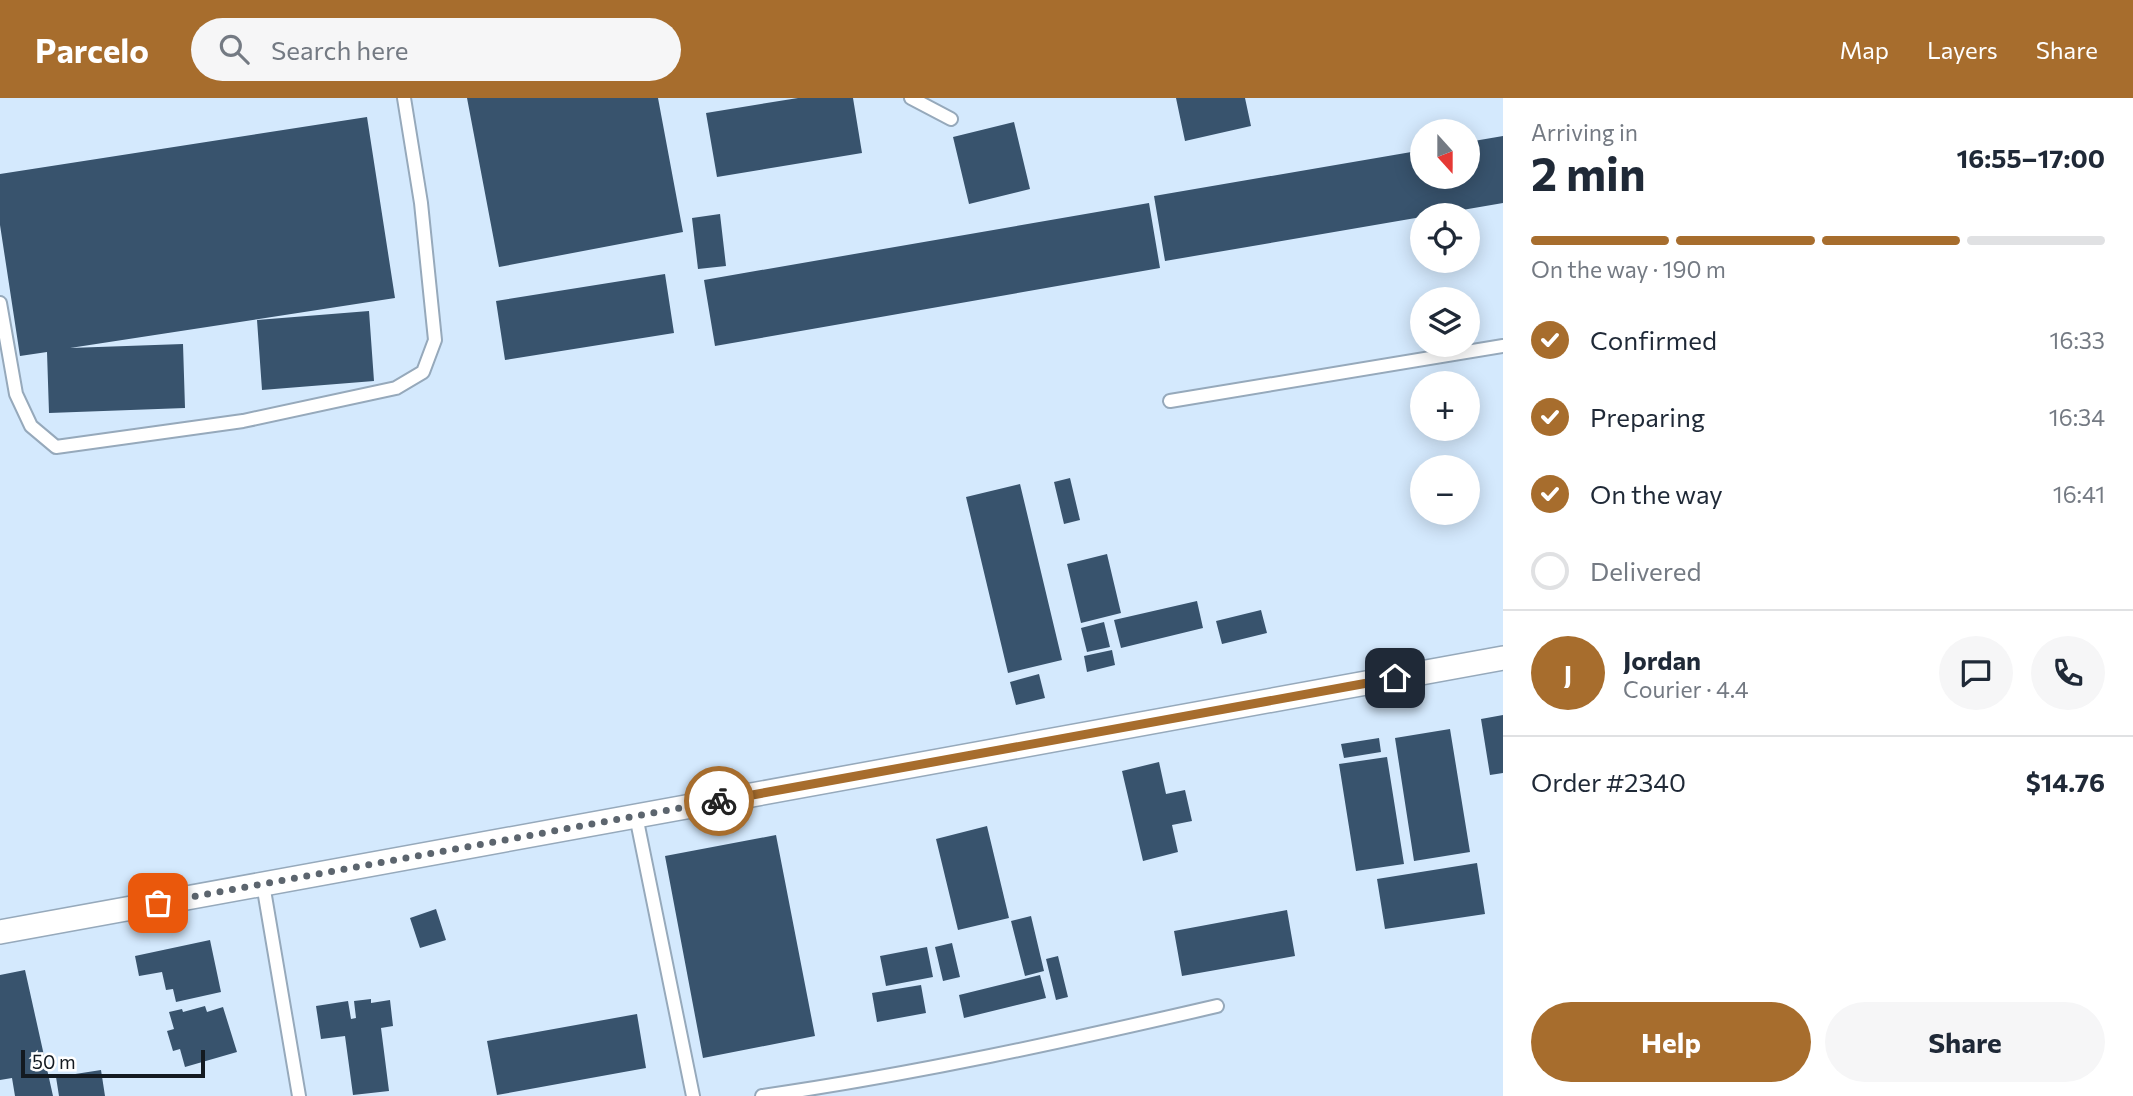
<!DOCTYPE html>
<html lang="en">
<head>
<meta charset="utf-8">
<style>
  body { margin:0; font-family:Commissioner,sans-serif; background:#f6f6f7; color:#1f2937; height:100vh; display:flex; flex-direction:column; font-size:26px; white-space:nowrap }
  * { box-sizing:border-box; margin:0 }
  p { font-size:23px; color:#747a83 }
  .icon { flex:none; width:38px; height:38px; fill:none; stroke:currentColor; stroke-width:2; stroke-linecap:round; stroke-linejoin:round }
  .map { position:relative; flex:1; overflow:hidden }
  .details { display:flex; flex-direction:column; background:#fff; width:630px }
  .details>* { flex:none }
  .needle { width:46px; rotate:159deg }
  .controls { position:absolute; left:1410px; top:21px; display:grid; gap:14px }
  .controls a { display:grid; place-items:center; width:70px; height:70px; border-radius:50%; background:#fff; box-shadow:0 4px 18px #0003; font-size:35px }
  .scale { position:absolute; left:21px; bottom:18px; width:184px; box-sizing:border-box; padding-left:7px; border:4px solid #131a21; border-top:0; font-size:19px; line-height:24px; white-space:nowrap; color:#131a21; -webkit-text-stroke:5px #fff; paint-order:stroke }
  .pin { position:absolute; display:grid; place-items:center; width:60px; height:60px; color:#fff; margin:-30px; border-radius:14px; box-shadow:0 4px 10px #0006 }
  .courier { position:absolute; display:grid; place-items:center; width:70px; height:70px; margin:-35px; border:5px solid #a76d2d; border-radius:50%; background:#fff; color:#222; box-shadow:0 2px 9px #0007 }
  .overview em { font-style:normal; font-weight:700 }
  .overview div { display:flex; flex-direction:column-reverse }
  .overview { display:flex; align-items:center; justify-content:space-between; height:119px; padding:0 28px }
  h1 { font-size:46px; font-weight:700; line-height:52px }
  .bar { display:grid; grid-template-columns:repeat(4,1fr); gap:10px 7px; align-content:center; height:84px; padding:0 28px }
  .bar i { height:9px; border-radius:5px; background:#e0e1e3 }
  .bar .current { background:#a76d2d }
  .bar p { grid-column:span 4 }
  .line { display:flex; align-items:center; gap:18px; padding:0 28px; border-top:2px solid #e0e1e3 }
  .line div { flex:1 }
  .round { display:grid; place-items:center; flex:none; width:74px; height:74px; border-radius:37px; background:#f6f6f7 }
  ol { padding:0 28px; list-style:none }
  li { display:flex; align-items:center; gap:21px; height:77px }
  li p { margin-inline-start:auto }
  li .icon { padding:7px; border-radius:50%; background:#a76d2d; color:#fff; stroke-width:4 }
  li:last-child { color:#747a83 }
  li i { width:38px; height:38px; border:4px solid #e0e1e3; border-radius:50% }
  .button { display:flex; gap:14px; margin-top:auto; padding:14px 28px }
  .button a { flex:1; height:80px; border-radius:42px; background:#a76d2d; color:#fff; font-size:28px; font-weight:700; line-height:80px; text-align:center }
  .button a+a { background:#f6f6f7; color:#1f2937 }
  header { display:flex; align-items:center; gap:42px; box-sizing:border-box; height:98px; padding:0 35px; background:#a76d2d; color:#fff }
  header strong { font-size:33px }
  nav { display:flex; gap:38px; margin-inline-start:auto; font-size:24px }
  .search { width:490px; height:63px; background:#f6f6f7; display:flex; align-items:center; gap:18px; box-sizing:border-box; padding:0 24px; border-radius:38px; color:#747a83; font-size:26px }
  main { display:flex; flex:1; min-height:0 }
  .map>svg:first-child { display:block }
  .built { fill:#d4e9fd; fill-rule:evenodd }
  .building { fill:#38536d }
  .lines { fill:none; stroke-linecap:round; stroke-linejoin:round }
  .service-casing { stroke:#96a9bb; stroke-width:16 }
  .minor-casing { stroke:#96a9bb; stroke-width:26 }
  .service { stroke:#fff; stroke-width:12 }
  .minor { stroke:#fff; stroke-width:23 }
  .done { stroke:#5c656e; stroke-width:7; stroke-dasharray:0 12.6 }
  .route { stroke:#a76d2d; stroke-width:9 }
</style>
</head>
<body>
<header>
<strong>Parcelo</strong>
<div class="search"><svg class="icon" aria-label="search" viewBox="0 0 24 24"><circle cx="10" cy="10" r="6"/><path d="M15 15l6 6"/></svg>Search here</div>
<nav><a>Map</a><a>Layers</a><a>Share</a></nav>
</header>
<main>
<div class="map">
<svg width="1503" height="998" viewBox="0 0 1503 998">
  <rect width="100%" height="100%" fill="#e5f1fd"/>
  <path class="built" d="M 0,0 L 1503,0 L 1503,998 L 0,998 ZM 1423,33 L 1468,33 L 1468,79 L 1423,79 ZM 1423,117 L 1468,117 L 1468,163 L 1423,163 ZM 1423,201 L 1468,201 L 1468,247 L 1423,247 ZM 1423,285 L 1468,285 L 1468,331 L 1423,331 ZM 1423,369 L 1468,369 L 1468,415 L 1423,415 Z"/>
  <path class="building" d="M 467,0 L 658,0 L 683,134 L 499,169 Z
    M 798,0 L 853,0 L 862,55 L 717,79 L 706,15 Z
    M 1176,0 L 1245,0 L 1251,28 L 1185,43 Z
    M 367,19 L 395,200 L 70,250 L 183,246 L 185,310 L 49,315 L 47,254 L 20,258 L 0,127 L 0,76 Z
    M 1014,24 L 1030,91 L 969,106 L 953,39 Z
    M 1503,38 L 1503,105 L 1165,163 L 1154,98 L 1423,52 L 1423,79 L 1468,79 L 1468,44 Z
    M 1149,105 L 1160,170 L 715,248 L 704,182 Z
    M 720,116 L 726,168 L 698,171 L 692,120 Z
    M 665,176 L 674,235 L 505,262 L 496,203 Z
    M 369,213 L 374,283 L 262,292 L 257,222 Z
    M 1070,380 L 1080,422 L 1064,426 L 1054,384 Z
    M 1020,386 L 1062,562 L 1008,575 L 966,399 Z
    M 1107,456 L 1121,515 L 1081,525 L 1067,466 Z
    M 1197,503 L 1203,530 L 1121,550 L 1114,522 Z
    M 1261,512 L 1267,535 L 1222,546 L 1216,523 Z
    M 1104,524 L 1110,549 L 1087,554 L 1081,530 Z
    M 1112,552 L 1115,567 L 1087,574 L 1084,558 Z
    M 1039,576 L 1045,600 L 1016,607 L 1010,584 Z
    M 1503,617 L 1503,675 L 1490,677 L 1481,621 Z
    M 1450,631 L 1470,754 L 1414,763 L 1395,640 Z
    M 1379,640 L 1381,654 L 1344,660 L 1341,646 Z
    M 1387,659 L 1404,766 L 1356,773 L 1339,666 Z
    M 1159,664 L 1166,696 L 1185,692 L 1192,723 L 1172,727 L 1178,754 L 1143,763 L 1122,673 Z
    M 987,728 L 1009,820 L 958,832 L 936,741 Z
    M 776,737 L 815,938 L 703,960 L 665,758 Z
    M 1477,765 L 1485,816 L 1385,831 L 1377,781 Z
    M 436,811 L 446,842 L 420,850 L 410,820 Z
    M 1287,812 L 1295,858 L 1182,878 L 1174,833 Z
    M 1031,818 L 1044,873 L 1025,878 L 1011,823 Z
    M 210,842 L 221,894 L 176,904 L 173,891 L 166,892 L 162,874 L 139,878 L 135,858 Z
    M 952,845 L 960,879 L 943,883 L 935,849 Z
    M 927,849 L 933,879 L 886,888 L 880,858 Z
    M 1058,858 L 1068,899 L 1056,902 L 1046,861 Z
    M 25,872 L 53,998 L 15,998 L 12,980 L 0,982 L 0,877 Z
    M 1040,877 L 1046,900 L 964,920 L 959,897 Z
    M 921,887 L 926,915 L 877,924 L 872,895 Z
    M 371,901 L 371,905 L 390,902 L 393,928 L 381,930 L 389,993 L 353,997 L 345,938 L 321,941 L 316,908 L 348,903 L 351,921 L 356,920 L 354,903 Z
    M 205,908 L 207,914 L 223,909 L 237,954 L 185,969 L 180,951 L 173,953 L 167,933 L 174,931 L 169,914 L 182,911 L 183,914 Z
    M 637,916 L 646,970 L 497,997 L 487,943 Z
    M 101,972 L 105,998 L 59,998 L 56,979 Z"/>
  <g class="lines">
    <g class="service-casing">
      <path id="service" d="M 911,0 L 951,21
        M 0,205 L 16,296 L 31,328 L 56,349 L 243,323 L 396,290 L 423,274 L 435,242 L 421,105 L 404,0
        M 1170,303 L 1503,248
        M 636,718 L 693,998
        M 263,786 L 299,998
        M 762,998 C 915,976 1066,943 1217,908"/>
    </g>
    <g class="minor-casing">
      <path id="minor" d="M 0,834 L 1503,560"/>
    </g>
    <use href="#service" class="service"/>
    <use href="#minor" class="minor"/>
  </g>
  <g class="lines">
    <path class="done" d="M 158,805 L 719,703"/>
    <path class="route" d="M 719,703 L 1395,580"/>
  </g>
</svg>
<div class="controls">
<a><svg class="needle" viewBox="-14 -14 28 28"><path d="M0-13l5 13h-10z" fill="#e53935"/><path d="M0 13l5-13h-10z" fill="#747a83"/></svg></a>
<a><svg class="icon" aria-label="locate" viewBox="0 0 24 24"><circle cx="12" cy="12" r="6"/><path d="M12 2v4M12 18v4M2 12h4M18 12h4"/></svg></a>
<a><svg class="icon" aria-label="layers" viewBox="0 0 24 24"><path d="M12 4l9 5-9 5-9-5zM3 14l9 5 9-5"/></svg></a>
<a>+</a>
<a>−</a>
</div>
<div class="scale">50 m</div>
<div class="pin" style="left:158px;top:805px;background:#ea580c"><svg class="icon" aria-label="bag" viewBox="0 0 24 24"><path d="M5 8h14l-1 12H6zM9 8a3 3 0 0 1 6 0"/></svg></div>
<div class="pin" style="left:1395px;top:580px;background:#1f2937"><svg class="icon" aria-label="home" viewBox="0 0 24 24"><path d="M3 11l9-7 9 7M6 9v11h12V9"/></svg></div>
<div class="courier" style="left:719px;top:703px"><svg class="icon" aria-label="bike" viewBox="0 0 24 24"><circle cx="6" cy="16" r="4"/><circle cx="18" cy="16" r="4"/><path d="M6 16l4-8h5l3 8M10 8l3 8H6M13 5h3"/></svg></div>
</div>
<section class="details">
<div class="overview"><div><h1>2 min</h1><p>Arriving in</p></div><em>16:55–17:00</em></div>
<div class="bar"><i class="current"></i><i class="current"></i><i class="current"></i><i></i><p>On the way · 190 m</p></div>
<ol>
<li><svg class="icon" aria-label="check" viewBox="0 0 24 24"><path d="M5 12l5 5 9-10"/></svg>Confirmed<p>16:33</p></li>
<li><svg class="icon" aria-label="check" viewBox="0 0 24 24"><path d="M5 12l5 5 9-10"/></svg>Preparing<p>16:34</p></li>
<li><svg class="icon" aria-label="check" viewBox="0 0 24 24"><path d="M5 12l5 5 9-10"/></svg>On the way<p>16:41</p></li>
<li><i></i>Delivered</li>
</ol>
<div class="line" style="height:126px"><b class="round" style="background:#a76d2d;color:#fff">J</b><div><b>Jordan</b><p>Courier · 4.4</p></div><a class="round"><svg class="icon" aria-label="chat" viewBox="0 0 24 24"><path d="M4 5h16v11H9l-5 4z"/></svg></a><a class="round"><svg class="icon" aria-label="phone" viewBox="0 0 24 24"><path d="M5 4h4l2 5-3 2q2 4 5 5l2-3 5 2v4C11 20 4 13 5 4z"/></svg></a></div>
<div class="line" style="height:91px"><div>Order #2340</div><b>$14.76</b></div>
<div class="button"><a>Help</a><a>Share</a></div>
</section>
</main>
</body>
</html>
